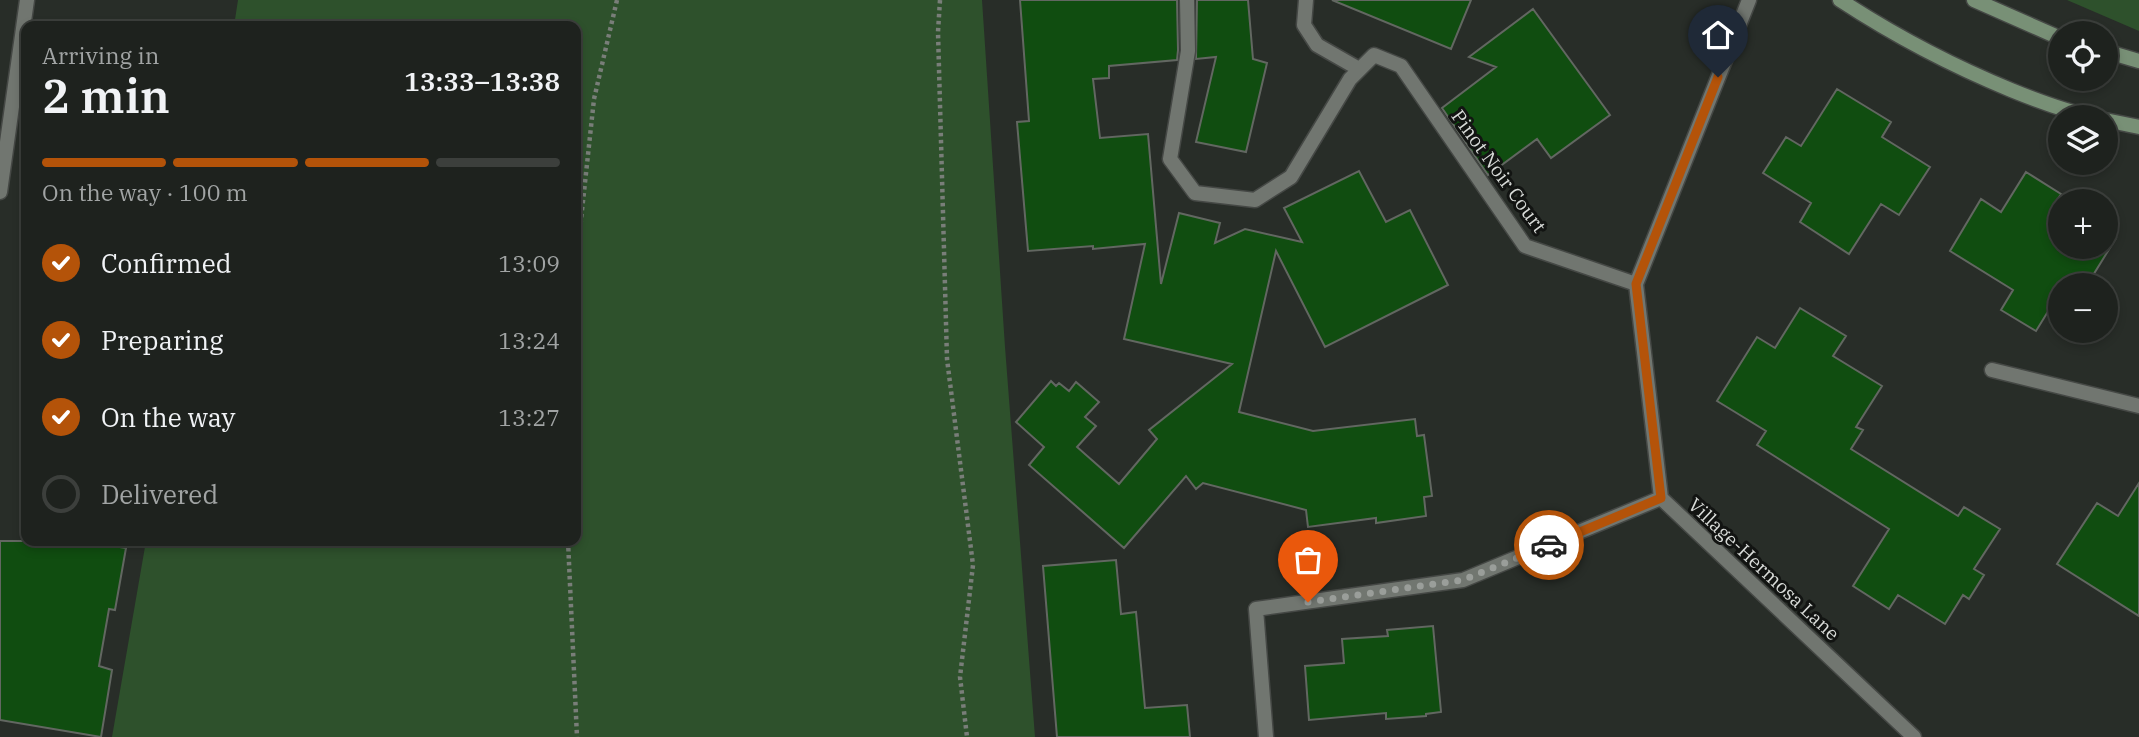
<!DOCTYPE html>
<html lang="en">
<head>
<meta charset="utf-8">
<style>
  body { margin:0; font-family:"IBM Plex Serif",serif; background:#262a27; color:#f1f3f6; height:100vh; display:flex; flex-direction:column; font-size:26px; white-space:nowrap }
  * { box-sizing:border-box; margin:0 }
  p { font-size:23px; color:#a1a4a4 }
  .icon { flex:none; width:38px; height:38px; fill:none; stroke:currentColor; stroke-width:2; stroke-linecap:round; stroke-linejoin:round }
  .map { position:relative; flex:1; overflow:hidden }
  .details { position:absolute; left:21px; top:21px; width:560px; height:525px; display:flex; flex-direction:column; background:#1e221e; border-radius:14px; box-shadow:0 4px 10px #0003,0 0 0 2px #3c3f3c }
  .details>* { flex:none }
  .controls { position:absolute; left:2048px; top:21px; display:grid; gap:14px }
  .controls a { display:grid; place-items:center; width:70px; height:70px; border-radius:50%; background:#1e221e; box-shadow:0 4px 10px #0003,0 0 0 2px #3c3f3c; font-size:35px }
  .pin { position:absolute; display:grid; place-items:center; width:60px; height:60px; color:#fff; margin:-72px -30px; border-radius:50% 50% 50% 0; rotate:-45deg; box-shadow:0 0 7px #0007 }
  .pin .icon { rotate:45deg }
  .courier { position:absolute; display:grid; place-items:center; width:70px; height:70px; margin:-35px; border:5px solid #b45309; border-radius:50%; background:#fff; color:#222; box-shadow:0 2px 9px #0007 }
  .headline em { font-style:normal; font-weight:600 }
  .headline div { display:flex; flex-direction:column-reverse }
  .headline { display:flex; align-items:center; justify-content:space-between; height:119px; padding:0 21px }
  h1 { font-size:46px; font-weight:600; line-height:52px }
  .bar { display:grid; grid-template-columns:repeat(4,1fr); gap:10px 7px; align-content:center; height:84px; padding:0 21px }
  .bar i { height:9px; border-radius:5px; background:#3c3f3c }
  .bar .active { background:#b45309 }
  .bar p { grid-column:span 4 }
  ol { padding:0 21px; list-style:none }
  li { display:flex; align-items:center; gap:21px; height:77px }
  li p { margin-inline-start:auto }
  li .icon { padding:7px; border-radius:50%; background:#b45309; color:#fff; stroke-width:4 }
  li:last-child { color:#a1a4a4 }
  li i { width:38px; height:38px; border:4px solid #3c3f3c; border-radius:50% }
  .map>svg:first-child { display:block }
  .green { fill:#2e512c }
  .building { fill:#104d10; stroke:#626761; stroke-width:2 }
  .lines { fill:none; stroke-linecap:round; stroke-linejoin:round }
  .street-casing { stroke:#454845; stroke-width:17 }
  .secondary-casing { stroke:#454845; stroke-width:17 }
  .path { stroke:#797e79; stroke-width:4.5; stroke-dasharray:3.5 3.5; stroke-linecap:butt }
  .street { stroke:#717670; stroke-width:14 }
  .secondary { stroke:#789076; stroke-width:14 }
  .done { stroke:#9a9e9a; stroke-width:7; stroke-dasharray:0 12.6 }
  .route { stroke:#b45309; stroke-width:9 }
  .labels { text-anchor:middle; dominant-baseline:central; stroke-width:6; stroke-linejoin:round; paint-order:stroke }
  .street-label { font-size:19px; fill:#d8dbd8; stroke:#121412 }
</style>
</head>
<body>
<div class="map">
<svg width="2139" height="737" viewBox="0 0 2139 737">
  <rect width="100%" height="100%" fill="#282d28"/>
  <path class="green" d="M 238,0 L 982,0 L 1005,347 L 1035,737 L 112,737 L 146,541 L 576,541 L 576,26 L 234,26 Z
    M 2067,0 L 2139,0 L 2139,31 Z"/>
  <path class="building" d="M 1020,0 L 1177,0 L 1178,50 L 1177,60 L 1109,66 L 1109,78 L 1093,79 L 1100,138 L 1148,134 L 1161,284 L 1179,213 L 1220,223 L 1215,243 L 1245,229 L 1302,242 L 1284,208 L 1359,171 L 1386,222 L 1410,210 L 1448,285 L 1325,347 L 1276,251 L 1239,412 L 1313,431 L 1415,419 L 1417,436 L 1424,435 L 1432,496 L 1424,497 L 1426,516 L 1376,523 L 1376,518 L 1308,527 L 1306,510 L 1203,483 L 1196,489 L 1186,476 L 1124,548 L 1029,465 L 1044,447 L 1016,422 L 1051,381 L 1056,386 L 1059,383 L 1069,391 L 1076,382 L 1099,402 L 1085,417 L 1096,426 L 1077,447 L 1119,484 L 1157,439 L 1149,430 L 1232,364 L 1124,339 L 1145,244 L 1093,249 L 1093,246 L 1028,251 L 1017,122 L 1029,121 Z
    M 1197,0 L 1248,0 L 1253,59 L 1267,63 L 1246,152 L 1196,142 L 1216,57 L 1196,59 Z
    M 1332,0 L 1471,0 L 1451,49 Z
    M 1533,9 L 1610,115 L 1551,158 L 1537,139 L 1488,175 L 1442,108 L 1496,67 L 1469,57 Z
    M 1837,89 L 1891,122 L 1882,137 L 1930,167 L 1899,215 L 1881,204 L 1849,254 L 1800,222 L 1811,203 L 1763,173 L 1786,137 L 1801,146 Z
    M 2026,172 L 2061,194 L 2056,202 L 2060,204 L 2060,247 L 2105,247 L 2105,232 L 2116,238 L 2087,285 L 2060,285 L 2060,292 L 2036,331 L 2001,310 L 2013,290 L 1950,251 L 1981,199 L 2001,212 Z
    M 1800,308 L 1846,336 L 1833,356 L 1882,386 L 1856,427 L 1863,430 L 1851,449 L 1958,516 L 1964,507 L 2000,529 L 1974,569 L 1984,575 L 1969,599 L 1963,595 L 1945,624 L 1898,595 L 1889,609 L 1853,586 L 1889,529 L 1757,445 L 1766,431 L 1717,401 L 1757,337 L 1775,348 Z
    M 2139,483 L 2139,616 L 2057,564 L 2097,503 L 2118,516 Z
    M 0,541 L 100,541 L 100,544 L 126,548 L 115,610 L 109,609 L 99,666 L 112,670 L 101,737 L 0,720 Z
    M 1116,560 L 1121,614 L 1136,612 L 1145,708 L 1187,705 L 1190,737 L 1057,737 L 1043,566 Z
    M 1433,626 L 1441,712 L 1426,714 L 1426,716 L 1386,719 L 1386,713 L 1309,720 L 1305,666 L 1344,663 L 1342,639 L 1388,636 L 1387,630 Z"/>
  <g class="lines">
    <g class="street-casing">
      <path id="street" d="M 1187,0 L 1188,51 L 1170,159 L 1195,193 L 1255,200 L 1291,177 L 1350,79 L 1374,55 L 1401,66 L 1525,246 L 1636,284
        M 1306,0 L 1304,25 L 1317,45 L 1359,69
        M 1749,0 L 1636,284 L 1661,498 L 1914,737
        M 0,192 L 27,0
        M 1992,370 L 2139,406
        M 1266,737 L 1256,609 L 1463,580 L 1661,498"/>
    </g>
    <g class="secondary-casing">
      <path id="secondary" d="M 1840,0 C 1895,36 1950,65 2011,90 C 2038,101 2064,111 2093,117
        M 1974,0 L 2060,38
        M 2105,51 L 2139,61
        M 2105,120 L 2139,127"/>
    </g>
    <path class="path" d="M 940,0 L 938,32 L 947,359 L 973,565 L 960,677 L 967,737
      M 576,266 L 594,99 L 617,0
      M 568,541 L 577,737"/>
    <use href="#street" class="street"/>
    <use href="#secondary" class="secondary"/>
  </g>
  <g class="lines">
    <path class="done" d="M 1308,602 L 1463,580 L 1549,545"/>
    <path class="route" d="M 1549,545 L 1661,498 L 1636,284 L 1718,77"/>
  </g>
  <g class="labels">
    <g class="street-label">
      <text transform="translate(1499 171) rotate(54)">Pinot Noir Court</text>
      <text transform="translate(1764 569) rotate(43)">Village-Hermosa Lane</text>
    </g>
  </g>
</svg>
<div class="controls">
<a><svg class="icon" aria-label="locate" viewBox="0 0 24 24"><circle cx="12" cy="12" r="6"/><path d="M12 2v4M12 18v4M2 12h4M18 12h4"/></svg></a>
<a><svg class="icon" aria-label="layers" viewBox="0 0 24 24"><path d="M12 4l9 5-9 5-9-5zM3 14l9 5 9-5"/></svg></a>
<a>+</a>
<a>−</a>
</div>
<div class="pin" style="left:1308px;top:602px;background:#ea580c"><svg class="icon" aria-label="bag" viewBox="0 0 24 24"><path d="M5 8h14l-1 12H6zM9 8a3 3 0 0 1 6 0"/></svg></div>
<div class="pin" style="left:1718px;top:77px;background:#1f2937"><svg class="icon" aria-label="home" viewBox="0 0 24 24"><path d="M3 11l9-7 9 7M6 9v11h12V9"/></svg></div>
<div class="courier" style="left:1549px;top:545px"><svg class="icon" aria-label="car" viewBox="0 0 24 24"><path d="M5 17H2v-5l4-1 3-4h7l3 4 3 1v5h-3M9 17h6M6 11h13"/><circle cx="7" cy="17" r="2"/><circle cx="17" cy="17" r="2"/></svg></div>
<section class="details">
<div class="headline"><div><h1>2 min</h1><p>Arriving in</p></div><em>13:33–13:38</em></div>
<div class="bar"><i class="active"></i><i class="active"></i><i class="active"></i><i></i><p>On the way · 100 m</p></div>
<ol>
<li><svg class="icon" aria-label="check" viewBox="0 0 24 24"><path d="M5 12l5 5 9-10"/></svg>Confirmed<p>13:09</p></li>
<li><svg class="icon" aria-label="check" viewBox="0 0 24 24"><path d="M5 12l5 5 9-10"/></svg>Preparing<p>13:24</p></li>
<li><svg class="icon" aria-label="check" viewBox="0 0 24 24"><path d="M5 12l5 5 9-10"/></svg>On the way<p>13:27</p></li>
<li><i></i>Delivered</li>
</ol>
</section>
</div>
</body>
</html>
